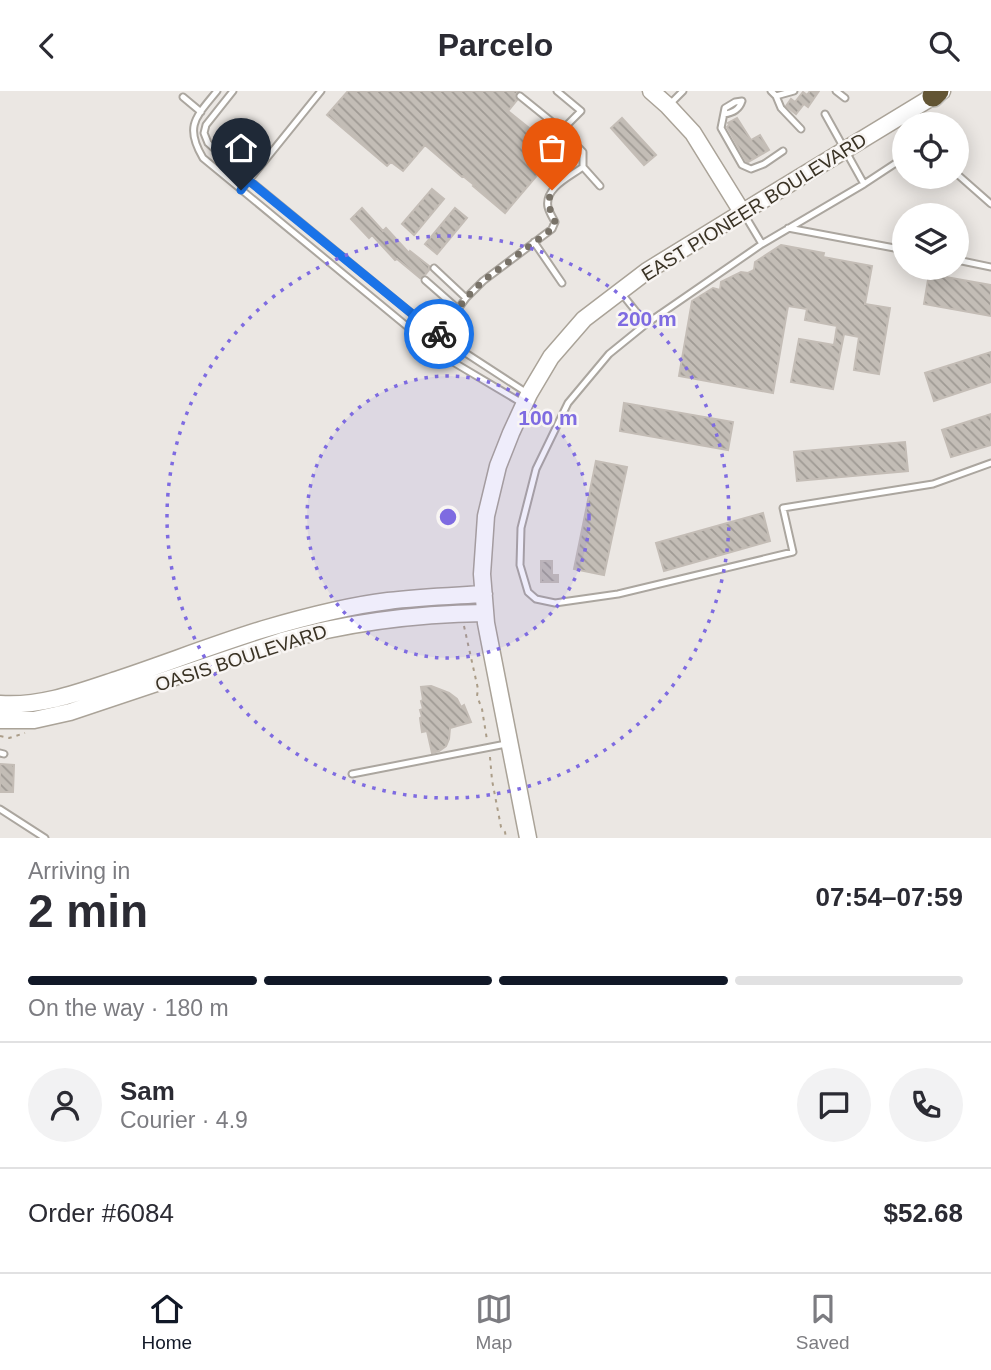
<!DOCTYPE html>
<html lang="en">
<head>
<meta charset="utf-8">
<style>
  body { margin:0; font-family:Arial,sans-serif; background:#f2f2f3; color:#2b2b33; height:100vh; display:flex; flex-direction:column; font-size:26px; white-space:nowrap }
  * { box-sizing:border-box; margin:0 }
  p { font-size:23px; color:#7c7c81 }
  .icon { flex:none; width:38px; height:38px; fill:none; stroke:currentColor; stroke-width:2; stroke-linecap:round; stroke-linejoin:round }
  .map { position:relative; height:747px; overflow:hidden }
  .sheet { display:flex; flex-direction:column; background:#fff; flex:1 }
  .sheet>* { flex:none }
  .tools { position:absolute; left:892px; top:21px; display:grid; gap:14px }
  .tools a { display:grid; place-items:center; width:77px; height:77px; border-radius:50%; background:#fff; box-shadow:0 4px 18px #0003; font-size:35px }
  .pin { position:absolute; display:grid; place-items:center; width:60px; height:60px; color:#fff; margin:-72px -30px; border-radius:50% 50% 50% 0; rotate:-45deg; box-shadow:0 0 7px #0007 }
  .pin .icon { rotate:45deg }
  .courier { position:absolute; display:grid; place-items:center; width:70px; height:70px; margin:-35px; border:5px solid #1a73e8; border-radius:50%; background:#fff; color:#222; box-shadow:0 2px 9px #0007 }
  .headline em { font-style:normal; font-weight:700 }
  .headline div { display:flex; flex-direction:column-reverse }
  .headline { display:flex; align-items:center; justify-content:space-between; height:119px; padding:0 28px }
  h1 { font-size:46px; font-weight:700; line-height:52px }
  .bar { display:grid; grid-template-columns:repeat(4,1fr); gap:10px 7px; align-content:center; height:84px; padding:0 28px }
  .bar i { height:9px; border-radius:5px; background:#e1e1e2 }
  .bar .active { background:#111827 }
  .bar p { grid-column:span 4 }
  .line { display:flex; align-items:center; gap:18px; padding:0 28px; border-top:2px solid #e1e1e2 }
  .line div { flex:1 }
  .round { display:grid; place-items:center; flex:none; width:74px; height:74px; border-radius:37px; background:#f2f2f3 }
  header { display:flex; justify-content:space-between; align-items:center; height:91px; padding:0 28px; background:#fff; font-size:32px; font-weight:700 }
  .tabs { display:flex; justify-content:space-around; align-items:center; height:98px; border-top:2px solid #e1e1e2; background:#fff; font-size:19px; color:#7c7c81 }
  .tabs a { display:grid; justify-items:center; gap:4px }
  .tabs .active { color:#111827 }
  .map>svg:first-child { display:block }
  .building { fill:url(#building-back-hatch); stroke:#c4bdb6; stroke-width:2 }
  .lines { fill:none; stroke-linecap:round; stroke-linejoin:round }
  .lane-casing { stroke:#aba69f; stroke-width:9 }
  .secondary-casing { stroke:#aaa398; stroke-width:19 }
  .highway-casing { stroke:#c4c2be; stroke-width:24 }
  .path { stroke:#ab9d88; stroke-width:2; stroke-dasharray:3.5 5; stroke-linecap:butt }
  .lane { stroke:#fff; stroke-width:5 }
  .secondary { stroke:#fff; stroke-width:16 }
  .highway { stroke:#635534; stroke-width:21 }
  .done { stroke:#787268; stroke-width:7; stroke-dasharray:0 12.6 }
  .route { stroke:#1a73e8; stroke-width:9 }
  .ring { fill:none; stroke:#7e6be1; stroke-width:3.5; stroke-dasharray:3.5 7 }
  .labels { text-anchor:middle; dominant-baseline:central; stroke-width:5; stroke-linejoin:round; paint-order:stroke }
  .street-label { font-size:19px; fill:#3a3325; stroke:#f8f5f3 }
  .centre { fill:#7e6be1; stroke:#f8f5f3; stroke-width:3.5 }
  .ring-label { font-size:21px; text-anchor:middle; font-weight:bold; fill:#7e6be1; stroke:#f8f5f3; stroke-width:5; stroke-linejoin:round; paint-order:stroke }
</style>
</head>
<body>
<header><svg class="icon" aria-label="back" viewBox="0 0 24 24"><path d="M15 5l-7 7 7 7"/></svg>Parcelo<svg class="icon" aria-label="search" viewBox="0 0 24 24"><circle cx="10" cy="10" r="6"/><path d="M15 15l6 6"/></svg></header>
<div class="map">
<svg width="991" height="747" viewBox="0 0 991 747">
  <defs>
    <pattern id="building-back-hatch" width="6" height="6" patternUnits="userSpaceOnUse" patternTransform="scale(1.75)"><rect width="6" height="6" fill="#c3bdb6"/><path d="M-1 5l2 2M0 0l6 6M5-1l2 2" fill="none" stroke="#9f9a94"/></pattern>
  </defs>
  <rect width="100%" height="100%" fill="#ebe7e3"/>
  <path class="building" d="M 348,0 L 519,0 L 515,4 L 517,9 L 508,20 L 549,53 L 555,53 L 556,69 L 550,69 L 505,122 L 473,95 L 474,94 L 463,85 L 462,86 L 425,54 L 403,80 L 391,71 L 387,75 L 327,24 Z
    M 810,0 L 819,0 L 808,16 L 804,13 L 796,23 L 786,15 L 791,8 L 795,11 L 803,1 L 807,4 Z
    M 622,27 L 656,64 L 644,74 L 611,37 Z
    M 737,27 L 751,49 L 760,44 L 769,59 L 748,71 L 746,70 L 727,36 L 729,34 L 728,32 Z
    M 432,98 L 444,108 L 414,144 L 402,133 Z
    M 362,117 L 383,140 L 386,137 L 409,162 L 410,160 L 429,175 L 429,179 L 425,184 L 420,187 L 397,168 L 395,169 L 372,144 L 369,147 L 351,128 Z
    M 455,117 L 467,127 L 437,163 L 425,153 Z
    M 781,154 L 824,162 L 823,166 L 872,175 L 865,213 L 890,217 L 879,283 L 854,279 L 859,246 L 844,243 L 833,298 L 791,291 L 799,248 L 834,254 L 837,235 L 805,229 L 807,218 L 788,215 L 773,302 L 679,285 L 692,210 L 713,197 L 720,199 L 721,191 L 741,181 L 748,182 L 754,179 L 755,171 Z
    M 929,183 L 991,194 L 991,225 L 924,213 Z
    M 991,261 L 991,291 L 934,310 L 925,282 Z
    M 624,312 L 733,331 L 728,359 L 620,340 Z
    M 991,323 L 991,354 L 951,366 L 942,339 Z
    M 905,351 L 908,380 L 797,390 L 794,361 Z
    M 596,370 L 627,376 L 604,484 L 574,478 Z
    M 763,422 L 770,450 L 664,480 L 656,452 Z
    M 541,470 L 552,470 L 552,484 L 558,484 L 558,491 L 541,491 Z
    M 431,595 L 449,602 L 457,608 L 461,616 L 464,614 L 471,631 L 450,637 L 449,648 L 446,655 L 439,660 L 432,662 L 427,640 L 422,641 L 420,627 L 422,626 L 420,619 L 423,618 L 421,610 L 423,609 L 421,596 Z
    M 0,673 L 14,674 L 13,701 L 0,701 Z"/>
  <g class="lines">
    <g class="lane-casing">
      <path id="lane" d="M 217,0 C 196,26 184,35 203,67 L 443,265 L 522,312
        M 233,0 L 206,34 L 204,42 L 208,52 L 249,89 L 438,244 L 527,302
        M 557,0 L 581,20 L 562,39
        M 771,0 L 776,5 L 794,0
        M 836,0 L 845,7
        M 520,5 L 562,39 L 583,61 L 583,76 L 600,95
        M 776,5 L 781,17 L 801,38
        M 183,6 L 201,21
        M 742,10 L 735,11 L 725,17 L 721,37 L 742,74 L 751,78 L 764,73 L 783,60
        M 670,13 L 683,0
        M 724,23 C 733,22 739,19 742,10
        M 957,83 L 991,113
        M 864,93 L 905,66
        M 241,99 L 321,0
        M 788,137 L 905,159
        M 534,151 L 562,192
        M 762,153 L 864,93 L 825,23
        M 957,169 L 991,176
        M 434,177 L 466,207
        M 425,189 L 458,218
        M 622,203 L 646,233 L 762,153 L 744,123
        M 646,233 L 609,263 L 568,312 L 536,378 L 521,437 L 520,474 L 528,501 L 536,508 L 555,512 L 618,503 L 793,461 L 783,417 L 933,393 L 991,372
        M 431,255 L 466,207 L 483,190 L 552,138 L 555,131 C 553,127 549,121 548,116 C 544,97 571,85 583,76
        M 0,662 L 4,663
        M 352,683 L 506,653
        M 0,718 L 45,747"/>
    </g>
    <g class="secondary-casing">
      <path id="secondary" d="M 651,0 L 668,15 L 693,42 L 742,121
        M 0,613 C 41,616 80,601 119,588 C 167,572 215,553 264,538 C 305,526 346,515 388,510 C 420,506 452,505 484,503
        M 0,629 L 34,629 L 70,621 L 282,550 C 349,531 416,523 485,522
        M 528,747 L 486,532 L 482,483 L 486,425 L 498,375 L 511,342 L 529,303 L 551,266 L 584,228 L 647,180 L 756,113 L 942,0"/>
    </g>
    <g class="highway-casing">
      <path id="highway" d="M 933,5 L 938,0"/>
    </g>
    <path class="path" d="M 464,535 L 478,598 L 477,605 L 482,618 L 487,649
      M 0,645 L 9,647 L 25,642
      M 490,666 L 492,689 L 501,736 L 505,741 L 506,747"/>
    <use href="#lane" class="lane"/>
    <use href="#secondary" class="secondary"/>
    <use href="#highway" class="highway"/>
  </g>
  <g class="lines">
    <path class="done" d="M 439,243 L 466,207 L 483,190 L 552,138 L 555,131 C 550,119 546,112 552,99"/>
    <path class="route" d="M 241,99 L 248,89 L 438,244 L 439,243"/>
  </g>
  <circle cx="448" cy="426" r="141" fill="#7e6be1" fill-opacity=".12"/>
  <g class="ring">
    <circle cx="448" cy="426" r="141"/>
    <circle cx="448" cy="426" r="281"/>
  </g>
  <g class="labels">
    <g class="street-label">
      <text transform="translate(754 116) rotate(-32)">EAST PIONEER BOULEVARD</text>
      <text transform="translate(241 567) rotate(-18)">OASIS BOULEVARD</text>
    </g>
  </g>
  <circle cx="448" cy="426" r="10" class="centre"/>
  <g class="ring-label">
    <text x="647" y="235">200 m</text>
    <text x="548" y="334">100 m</text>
  </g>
</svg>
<div class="tools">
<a><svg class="icon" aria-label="locate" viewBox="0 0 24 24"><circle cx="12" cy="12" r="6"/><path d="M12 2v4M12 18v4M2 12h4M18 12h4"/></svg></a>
<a><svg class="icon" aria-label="layers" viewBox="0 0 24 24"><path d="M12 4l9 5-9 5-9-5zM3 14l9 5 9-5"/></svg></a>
</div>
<div class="pin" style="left:552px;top:99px;background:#ea580c"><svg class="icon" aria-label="bag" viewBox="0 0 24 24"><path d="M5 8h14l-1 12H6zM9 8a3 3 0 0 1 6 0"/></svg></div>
<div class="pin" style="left:241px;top:99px;background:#1f2937"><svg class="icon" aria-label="home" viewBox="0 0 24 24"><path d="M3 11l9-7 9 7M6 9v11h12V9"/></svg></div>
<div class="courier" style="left:439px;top:243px"><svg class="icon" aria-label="bike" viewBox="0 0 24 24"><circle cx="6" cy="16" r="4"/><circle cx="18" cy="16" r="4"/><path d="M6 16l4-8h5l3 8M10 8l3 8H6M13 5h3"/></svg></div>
</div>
<section class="sheet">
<div class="headline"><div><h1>2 min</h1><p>Arriving in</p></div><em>07:54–07:59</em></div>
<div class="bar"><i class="active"></i><i class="active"></i><i class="active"></i><i></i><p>On the way · 180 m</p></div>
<div class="line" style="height:126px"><a class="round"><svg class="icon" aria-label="person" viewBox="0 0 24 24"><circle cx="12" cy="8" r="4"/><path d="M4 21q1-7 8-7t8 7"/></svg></a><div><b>Sam</b><p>Courier · 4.9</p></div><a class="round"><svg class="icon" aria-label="chat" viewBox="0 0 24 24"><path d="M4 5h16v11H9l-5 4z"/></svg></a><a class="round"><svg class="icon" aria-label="phone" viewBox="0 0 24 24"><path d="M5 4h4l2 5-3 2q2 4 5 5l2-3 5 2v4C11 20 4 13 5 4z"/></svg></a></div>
<div class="line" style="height:91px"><div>Order #6084</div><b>$52.68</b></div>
</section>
<nav class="tabs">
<a class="active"><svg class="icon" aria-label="home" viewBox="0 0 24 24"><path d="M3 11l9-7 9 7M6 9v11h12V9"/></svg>Home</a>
<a><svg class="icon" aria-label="map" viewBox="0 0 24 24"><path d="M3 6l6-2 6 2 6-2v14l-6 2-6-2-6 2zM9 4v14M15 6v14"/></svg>Map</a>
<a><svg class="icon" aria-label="saved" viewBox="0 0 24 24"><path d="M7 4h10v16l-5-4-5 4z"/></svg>Saved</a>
</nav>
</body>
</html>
